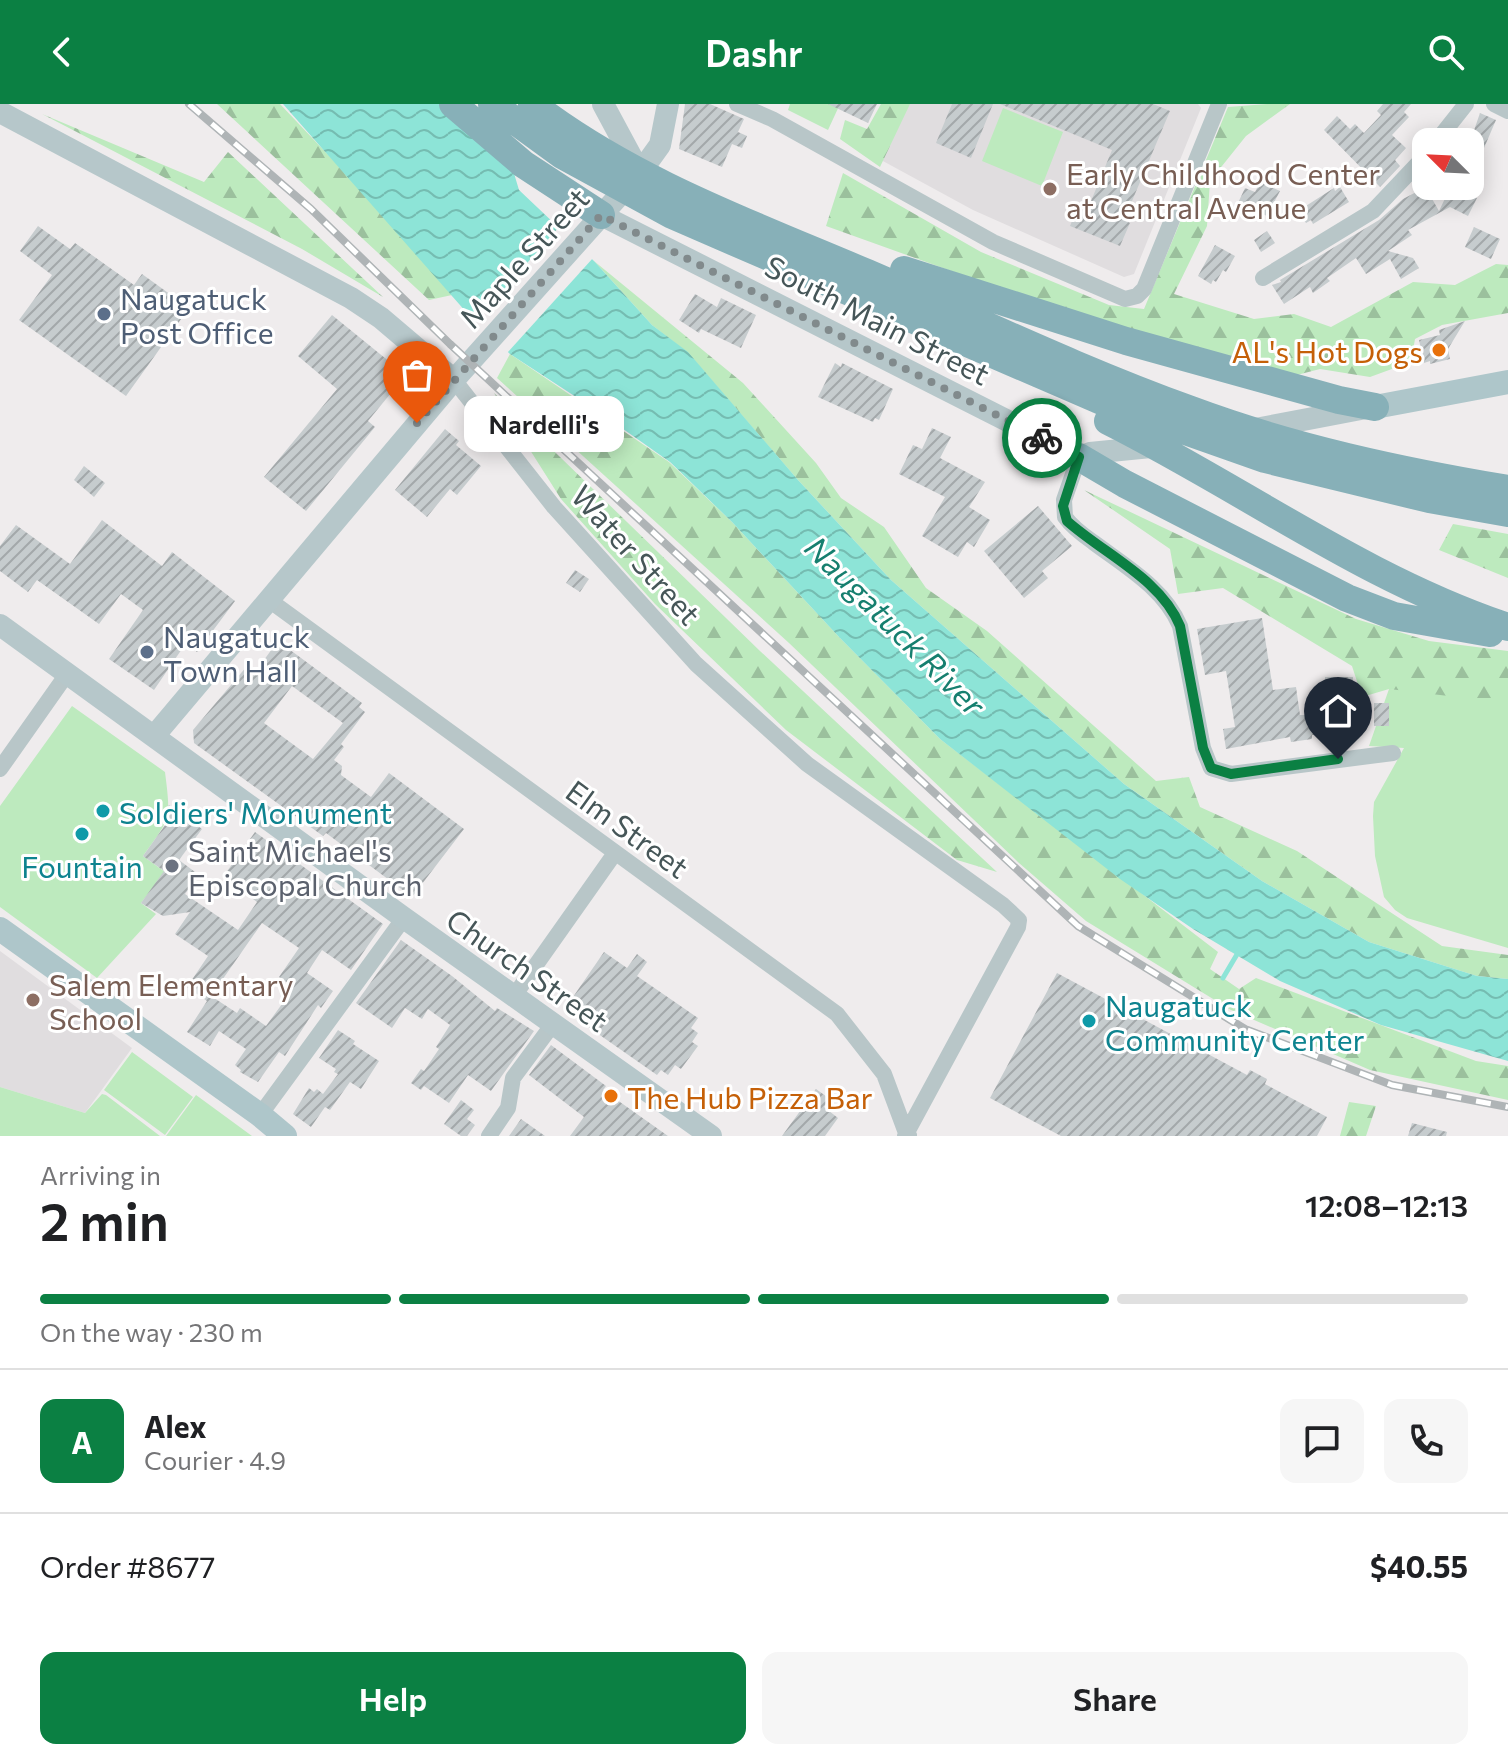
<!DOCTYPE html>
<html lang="en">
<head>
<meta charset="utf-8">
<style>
  body { margin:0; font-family:Commissioner,sans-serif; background:#f6f6f6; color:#202124; height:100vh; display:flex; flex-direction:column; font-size:30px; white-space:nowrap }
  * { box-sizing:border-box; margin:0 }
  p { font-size:26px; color:#757577 }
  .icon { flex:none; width:44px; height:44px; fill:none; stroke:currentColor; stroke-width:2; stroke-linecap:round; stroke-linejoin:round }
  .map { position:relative; height:1032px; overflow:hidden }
  .details { display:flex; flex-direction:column; background:#fff; flex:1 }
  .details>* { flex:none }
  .needle { width:52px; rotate:294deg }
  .controls { position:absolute; left:1412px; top:24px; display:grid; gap:16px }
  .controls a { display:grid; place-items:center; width:72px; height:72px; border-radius:16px; background:#fff; box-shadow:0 4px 20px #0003; font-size:40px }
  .pin { position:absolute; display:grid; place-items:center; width:68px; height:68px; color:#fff; margin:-82px -34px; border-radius:50% 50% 50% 0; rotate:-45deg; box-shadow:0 0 8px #0007 }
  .pin .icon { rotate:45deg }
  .courier { position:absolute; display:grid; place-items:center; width:80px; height:80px; margin:-40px; border:6px solid #0b8043; border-radius:50%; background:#fff; color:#222; box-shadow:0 2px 10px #0007 }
  .bubble { position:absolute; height:56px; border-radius:16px; background:#fff; box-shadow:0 4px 20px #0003; font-size:26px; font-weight:600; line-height:56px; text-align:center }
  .overview em { font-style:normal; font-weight:600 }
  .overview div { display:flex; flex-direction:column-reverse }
  .overview { display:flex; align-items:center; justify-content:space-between; height:136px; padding:0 40px }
  h1 { font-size:52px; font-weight:600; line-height:60px }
  .bar { display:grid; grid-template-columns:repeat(4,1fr); gap:12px 8px; align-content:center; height:96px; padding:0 40px }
  .bar i { height:10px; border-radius:6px; background:#e0e0e0 }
  .bar .active { background:#0b8043 }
  .bar p { grid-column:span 4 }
  .line { display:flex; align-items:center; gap:20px; padding:0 40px; border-top:2px solid #e0e0e0 }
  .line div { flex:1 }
  .round { display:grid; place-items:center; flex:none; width:84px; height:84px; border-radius:16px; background:#f6f6f6 }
  .cta { display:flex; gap:16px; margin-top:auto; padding:16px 40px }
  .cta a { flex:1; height:92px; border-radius:16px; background:#0b8043; color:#fff; font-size:32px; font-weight:600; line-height:92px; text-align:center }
  .cta a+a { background:#f6f6f6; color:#202124 }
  header { display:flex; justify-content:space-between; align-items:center; height:104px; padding:0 40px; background:#0b8043; color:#fff; font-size:36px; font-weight:600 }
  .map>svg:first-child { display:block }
  .education { fill:#e0dddf }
  .green { fill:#bdeabe }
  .forest { fill:url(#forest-firs) }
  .water { fill:url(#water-waves) }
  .pier { fill:#efeced }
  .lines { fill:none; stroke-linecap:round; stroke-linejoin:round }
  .stream { stroke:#8de4d7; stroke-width:5 }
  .building { fill:url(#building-hatch); fill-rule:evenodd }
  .street { stroke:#b8c6c8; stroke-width:16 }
  .secondary { stroke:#b6c7ca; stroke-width:22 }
  .primary { stroke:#aec6ca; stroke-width:24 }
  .highway { stroke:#87b0b8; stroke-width:28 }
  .rail-casing { stroke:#afb4b6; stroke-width:8 }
  .rail { stroke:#fff; stroke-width:5; stroke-dasharray:15; stroke-linecap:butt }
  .done { stroke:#818a8c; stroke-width:8; stroke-dasharray:0 14.4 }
  .route { stroke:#0b8043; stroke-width:10 }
  .education-dot { fill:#8d6e63; stroke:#fff; stroke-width:3 }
  .service-dot { fill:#5c6f8a; stroke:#fff; stroke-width:3 }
  .food-dot { fill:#e8710a; stroke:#fff; stroke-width:3 }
  .culture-dot { fill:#0f9aa8; stroke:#fff; stroke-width:3 }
  .worship-dot { fill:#6b7280; stroke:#fff; stroke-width:3 }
  .labels { text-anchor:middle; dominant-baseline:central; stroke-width:6; stroke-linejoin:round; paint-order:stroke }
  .education-label { font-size:30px; fill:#785e54; stroke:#fff; text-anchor:start }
  .street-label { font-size:30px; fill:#465658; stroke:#fff }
  .service-label { font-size:30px; fill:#4e5e75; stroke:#fff; text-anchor:start }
  .food-label { font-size:30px; fill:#c56008; stroke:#fff; text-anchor:end }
  .culture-label { font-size:30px; fill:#0d838f; stroke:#fff; text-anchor:start }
  .worship-label { font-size:30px; fill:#5b616d; stroke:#fff; text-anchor:start }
  .water-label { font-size:32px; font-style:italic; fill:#167f6f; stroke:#fff }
</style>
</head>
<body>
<header><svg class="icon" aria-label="back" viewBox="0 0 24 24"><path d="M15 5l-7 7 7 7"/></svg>Dashr<svg class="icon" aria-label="search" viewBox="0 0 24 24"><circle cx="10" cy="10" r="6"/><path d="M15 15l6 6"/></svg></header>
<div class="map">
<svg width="1508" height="1032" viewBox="0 0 1508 1032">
  <defs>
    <pattern id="forest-firs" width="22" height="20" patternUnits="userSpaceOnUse" patternTransform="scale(2)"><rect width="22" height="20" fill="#bdeabe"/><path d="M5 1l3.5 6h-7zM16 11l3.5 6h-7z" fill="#9bc09d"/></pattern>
    <pattern id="water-waves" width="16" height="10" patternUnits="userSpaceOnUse" patternTransform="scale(2)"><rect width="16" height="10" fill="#8de4d7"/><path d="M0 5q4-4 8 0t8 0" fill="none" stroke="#75bcb1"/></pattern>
    <pattern id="building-hatch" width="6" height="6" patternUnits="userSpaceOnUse" patternTransform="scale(2)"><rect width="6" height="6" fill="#c6ccce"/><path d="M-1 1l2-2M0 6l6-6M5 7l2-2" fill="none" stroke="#a3a8aa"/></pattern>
  </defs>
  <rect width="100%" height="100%" fill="#efeced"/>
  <path class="education" d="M 892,0 L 1198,0 L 1201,4 L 1134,170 L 1124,173 L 973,106 L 870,50 Z
    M 0,847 L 132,944 L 85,1009 L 0,983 Z"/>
  <path class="green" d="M 790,0 L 840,0 L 828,26 L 788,6 Z
    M 1003,4 L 1063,28 L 1042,82 L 982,57 Z
    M 1389,585 L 1508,590 L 1508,844 L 1407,814 L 1395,806 L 1384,793 L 1375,752 L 1373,712 L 1374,698 L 1404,644 L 1369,642 Z
    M 72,602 L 165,668 C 171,716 171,713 143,752 L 165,768 L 141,799 L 156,810 L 97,874 L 0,803 L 0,702 Z
    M 132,948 L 193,993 L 165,1031 L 104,986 Z
    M 0,983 L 85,1009 L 102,990 L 106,991 L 160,1032 L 0,1032 Z
    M 196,991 L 252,1032 L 166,1032 Z"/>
  <path class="forest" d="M 217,0 L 280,0 L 350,74 L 452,191 L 429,196 Z
    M 881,0 L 910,0 L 880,63 L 840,35 L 845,16 L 867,25 Z
    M 1267,0 L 1290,0 L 1246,32 L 1210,77 L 1207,122 L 1174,190 L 1254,215 L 1294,210 L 1331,223 L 1413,178 L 1455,181 L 1496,160 L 1508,161 L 1508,209 L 1442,221 L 1415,235 L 1411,258 L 1370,273 L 1320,265 L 1293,272 L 1071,210 L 826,122 L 843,69 L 981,148 L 1109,201 L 1144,205 L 1228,3 Z
    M 42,10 L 204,78 L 228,48 L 383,193 L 302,145 Z
    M 594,157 L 743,279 L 816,359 L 841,394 L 884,423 L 926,484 L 987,527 L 1156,677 L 1189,673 L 1200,703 L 1297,747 L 1442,842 L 1508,851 L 1508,875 L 1477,872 L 1369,838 L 1262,777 L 1124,680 L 891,476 L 798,376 L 688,249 L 652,221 Z
    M 510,250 L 669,358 L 732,418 L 839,533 L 940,635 L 1218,848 L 1210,865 L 1239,885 L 1256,874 L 1476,957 L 1508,962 L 1508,996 L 1370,966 L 1231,906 L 1086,817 L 1019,759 L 789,539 L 497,274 Z
    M 494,289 L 760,547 L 997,768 L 957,756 L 786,626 L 655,500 L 561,395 Z
    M 1084,386 L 1356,515 L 1429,537 L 1508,547 L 1508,599 L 1389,585 L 1362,593 L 1352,562 L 1223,484 L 1178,490 L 1170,445 Z
    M 1453,420 L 1508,430 L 1508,474 L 1439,446 Z
    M 1349,998 L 1376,1002 L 1366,1032 L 1340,1032 Z"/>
  <path class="water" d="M 283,0 L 458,0 L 513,66 L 519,86 L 594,157 L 652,221 L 688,248 L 798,376 L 891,476 L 1124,680 L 1262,777 L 1369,838 L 1477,872 L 1508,875 L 1508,957 L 1381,921 L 1280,877 L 1193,825 L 1120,775 L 940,635 L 839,533 L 732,418 L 670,358 L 599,308 L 510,250 L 474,217 Z"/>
  <path class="pier" d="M 559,123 L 593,154 L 507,249 L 474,219 Z"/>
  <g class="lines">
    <path class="stream" d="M 1223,874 L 1239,847"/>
  </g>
  <path class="building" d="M 685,0 L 710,0 L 744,15 L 738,28 L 747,32 L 742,44 L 732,40 L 722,63 L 679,45 Z
    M 828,0 L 877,0 L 868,19 Z
    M 952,0 L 993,0 L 971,54 L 936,39 Z
    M 1000,0 L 1153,0 L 1170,7 L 1124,116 L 1130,119 L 1120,142 L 1070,122 L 1080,98 L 1089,102 L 1112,46 Z
    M 1383,0 L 1411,0 L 1404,8 L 1409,13 L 1392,31 L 1406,44 L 1395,56 L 1400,62 L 1380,83 L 1324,26 L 1337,12 L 1350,25 L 1355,20 L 1364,29 L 1381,11 L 1377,7 Z
    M 1480,9 L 1496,16 L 1484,44 L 1470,38 Z
    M 1260,78 L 1280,87 L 1267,112 L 1238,99 L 1245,84 L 1255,88 Z
    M 1451,82 L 1477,94 L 1468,112 L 1450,103 L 1408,126 L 1412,131 L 1388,147 L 1413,154 L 1419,164 L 1401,175 L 1390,155 L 1366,170 L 1356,154 L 1327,174 L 1330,177 L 1313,189 L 1310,183 L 1284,200 L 1272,181 L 1281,178 L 1280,176 L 1379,116 L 1403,95 L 1422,85 L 1427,95 L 1431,93 L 1439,107 Z
    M 1340,83 L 1349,98 L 1313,120 L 1311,116 L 1306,119 L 1298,107 L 1334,84 L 1335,87 Z
    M 38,122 L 70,145 L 75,139 L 134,181 L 142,170 L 189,204 L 126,292 L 19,216 L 52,171 L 20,147 Z
    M 1474,123 L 1500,135 L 1491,155 L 1465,143 Z
    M 1267,127 L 1275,139 L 1261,148 L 1254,136 Z
    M 1215,141 L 1235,152 L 1226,168 L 1223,166 L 1216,178 L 1213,176 L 1211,180 L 1198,172 Z
    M 695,190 L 717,203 L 721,194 L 756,211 L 741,244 L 701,225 L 699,229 L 679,216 Z
    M 332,211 L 396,263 L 390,270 L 400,278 L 368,317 L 375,323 L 306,407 L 264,373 L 337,285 L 298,252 Z
    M 1465,217 L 1448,245 L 1450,255 L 1430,260 L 1430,257 L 1424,259 L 1419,236 L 1440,231 L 1439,226 Z
    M 835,259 L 841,263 L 842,259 L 893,285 L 879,316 L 875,314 L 873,318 L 818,293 Z
    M 932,324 L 951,333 L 940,354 L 985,378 L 969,403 L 990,416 L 974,443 L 967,438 L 958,453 L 922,432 L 945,393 L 899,370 L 913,341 L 922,345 Z
    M 445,325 L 459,337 L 456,341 L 481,362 L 457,391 L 450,385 L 427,413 L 395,386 Z
    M 84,362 L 105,379 L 94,393 L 74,376 Z
    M 1038,402 L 1072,442 L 1042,467 L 1048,474 L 1024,494 L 984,447 Z
    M 102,416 L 162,462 L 172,448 L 235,497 L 197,548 L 186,539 L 154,586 L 109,555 L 143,506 L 121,490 L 99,520 L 37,476 L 28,488 L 0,467 L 0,442 L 16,421 L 70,460 Z
    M 575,466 L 589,475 L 580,488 L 566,479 Z
    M 1262,514 L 1273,586 L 1296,583 L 1300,611 L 1305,611 L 1307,622 L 1329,618 L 1329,590 L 1325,590 L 1325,573 L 1353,573 L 1353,590 L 1349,590 L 1349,631 L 1312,631 L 1312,635 L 1291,638 L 1290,633 L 1226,645 L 1223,625 L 1235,623 L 1226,567 L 1205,571 L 1197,525 Z
    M 278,537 L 362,599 L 359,603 L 365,608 L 341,640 L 344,643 L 334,656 L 342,662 L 341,671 L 371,693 L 389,669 L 464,725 L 412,793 L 326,729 L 323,732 L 194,639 L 193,626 L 247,562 L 255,568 ZM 292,582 L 343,619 L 313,655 L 264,619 Z
    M 1374,599 L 1389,599 L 1389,622 L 1374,622 Z
    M 169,701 L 183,712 L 187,706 L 199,715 L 195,720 L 202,725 L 179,756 L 199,771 L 185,790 L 238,826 L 257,798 L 223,773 L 255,728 L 383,820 L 351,866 L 322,846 L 307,869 L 333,887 L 321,904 L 318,901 L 285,952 L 279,948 L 258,978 L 240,968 L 241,966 L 235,961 L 246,945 L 219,927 L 210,942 L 187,928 L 207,897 L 187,883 L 208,852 L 175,830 L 190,808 L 163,812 L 141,799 L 164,767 L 143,752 L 168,717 L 161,712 ZM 262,819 L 299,844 L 279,873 L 291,881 L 279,898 L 282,900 L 266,922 L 240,904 L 237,909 L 211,892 Z
    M 401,836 L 452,872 L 495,907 L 497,904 L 534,927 L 491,987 L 468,971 L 449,999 L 424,982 L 421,986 L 411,979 L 421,965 L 424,967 L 439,945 L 436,943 L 450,921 L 428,905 L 422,915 L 405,904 L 392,924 L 356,899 Z
    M 604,848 L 627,864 L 637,850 L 647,858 L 637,872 L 698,914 L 691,924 L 698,929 L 692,938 L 698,942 L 681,965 L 675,961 L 668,971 L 661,966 L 657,971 L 564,906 Z
    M 1057,869 L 1247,971 L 1250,966 L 1267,975 L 1265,980 L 1327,1013 L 1317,1032 L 1061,1032 L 990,994 Z
    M 338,926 L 355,937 L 353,940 L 379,957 L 361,985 L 350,978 L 330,1006 L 325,1003 L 311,1023 L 293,1010 L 309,984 L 314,988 L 317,985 L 323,990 L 338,970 L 334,968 L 336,965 L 319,954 Z
    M 551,941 L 606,982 L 603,986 L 668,1032 L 570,1032 L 584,1013 L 529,971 Z
    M 816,985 L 830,995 L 824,1003 L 838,1014 L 825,1032 L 782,1032 Z
    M 461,996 L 474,1006 L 467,1015 L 475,1021 L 467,1032 L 461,1032 L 444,1020 Z
    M 521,1015 L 545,1032 L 509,1032 Z
    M 1412,1019 L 1447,1028 L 1446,1032 L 1408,1032 Z"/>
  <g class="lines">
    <path class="street" d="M 737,0 L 772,15 L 993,138 L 1125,195 L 1137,192 L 1144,185 L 1219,0
      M 1494,0 L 1508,7
      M 1436,38 L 1466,0
      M 1263,174 L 1373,107 L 1426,51
      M 454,276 L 554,403 L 696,560 L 807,660 L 1003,801 L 1019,816 L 1018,823 L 905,1032
      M 1079,353 L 1064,396 L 1065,413 C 1072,423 1083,431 1093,438 C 1125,462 1164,484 1180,522 L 1203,644 L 1211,664 L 1231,670 L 1393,649
      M 269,496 L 837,910 L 884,970 L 906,1029 L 909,1031
      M 0,665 L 67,570
      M 514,892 L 615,749
      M 260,1011 L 404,814
      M 489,1032 L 508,1004 L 513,974 L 553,920"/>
    <path class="secondary" d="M 603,0 L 632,54 L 642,66
      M 0,8 L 351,194 L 381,214 L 454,276
      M 601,111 L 1079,353 L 1090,349 L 1161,342
      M 1250,326 L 1366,304
      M 0,521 L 404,814 L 711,1032
      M 155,631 L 454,276 L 642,66 L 660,41 L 668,0"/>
    <path class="primary" d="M 1375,303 L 1508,278
      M 0,825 L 260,1011 L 285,1032"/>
    <path class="highway" d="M 453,0 L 523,60 L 601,111
      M 492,0 L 562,51 L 672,111 L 1106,299 L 1265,355 L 1429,395 L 1508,409
      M 532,0 C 632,77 752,120 867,169 C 974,215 1080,266 1191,306 C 1293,344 1401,367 1508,385
      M 904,166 L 1126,237 L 1339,296 L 1375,303
      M 1108,317 C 1242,384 1364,475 1508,523
      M 1079,353 L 1125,380 L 1347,494 L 1394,512 L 1490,529"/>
    <g class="rail-casing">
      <path id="rail" d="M 189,0 L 311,105 L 450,240 L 1078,822 L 1245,925 L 1392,981 L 1508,1003"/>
    </g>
    <use href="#rail" class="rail"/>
  </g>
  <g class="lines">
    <path class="done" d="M 417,319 L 601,111 L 1042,334"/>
    <path class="route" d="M 1042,334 L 1079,353 L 1063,402 L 1067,417 C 1104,450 1161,475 1180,522 L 1203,644 L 1211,664 L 1231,670 L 1338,655"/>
  </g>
  <g class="education-dot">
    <circle cx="1050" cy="85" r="8"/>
    <circle cx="33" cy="896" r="8"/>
  </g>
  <g class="service-dot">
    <circle cx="104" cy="210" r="8"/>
    <circle cx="147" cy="548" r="8"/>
  </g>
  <g class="food-dot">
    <circle cx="1439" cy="246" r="8"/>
    <circle cx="611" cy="992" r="8"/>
  </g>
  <g class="culture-dot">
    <circle cx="103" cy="707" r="8"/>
    <circle cx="82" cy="730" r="8"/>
    <circle cx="1089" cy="917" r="8"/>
  </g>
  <circle class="worship-dot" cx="172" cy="762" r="8"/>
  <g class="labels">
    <g class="education-label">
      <text x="1066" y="68">Early Childhood Center<tspan x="1066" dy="34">at Central Avenue</tspan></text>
      <text x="49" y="879">Salem Elementary<tspan x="49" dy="34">School</tspan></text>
    </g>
    <g class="street-label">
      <text transform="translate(523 153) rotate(-48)">Maple Street</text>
      <text transform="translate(878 215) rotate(27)">South Main Street</text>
      <text transform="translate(637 450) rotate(48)">Water Street</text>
      <text transform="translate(628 724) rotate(36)">Elm Street</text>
      <text transform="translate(528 865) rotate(35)">Church Street</text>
    </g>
    <g class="service-label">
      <text x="120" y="193">Naugatuck<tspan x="120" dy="34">Post Office</tspan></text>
      <text x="163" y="531">Naugatuck<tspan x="163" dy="34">Town Hall</tspan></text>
    </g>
    <g class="food-label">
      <text x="1423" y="246">AL's Hot Dogs</text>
      <text x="627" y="992" text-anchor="start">The Hub Pizza Bar</text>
    </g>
    <g class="culture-label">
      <text x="119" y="707">Soldiers' Monument</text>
      <text x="82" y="761" text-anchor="middle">Fountain</text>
      <text x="1105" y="900">Naugatuck<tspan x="1105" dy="34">Community Center</tspan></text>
    </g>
    <g class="worship-label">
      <text x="188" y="745">Saint Michael's<tspan x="188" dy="34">Episcopal Church</tspan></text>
    </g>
    <g class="water-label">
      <text transform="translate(896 521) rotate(45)">Naugatuck River</text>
    </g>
  </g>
</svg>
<div class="controls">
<a><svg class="needle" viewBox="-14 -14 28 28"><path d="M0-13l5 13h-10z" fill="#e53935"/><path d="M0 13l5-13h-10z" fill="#757577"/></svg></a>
</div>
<div class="pin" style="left:417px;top:319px;background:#ea580c"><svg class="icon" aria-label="bag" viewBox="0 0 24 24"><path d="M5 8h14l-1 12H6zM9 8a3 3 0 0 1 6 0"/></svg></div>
<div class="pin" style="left:1338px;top:655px;background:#1f2937"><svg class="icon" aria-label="home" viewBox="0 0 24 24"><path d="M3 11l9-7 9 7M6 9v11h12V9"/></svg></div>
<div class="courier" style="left:1042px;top:334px"><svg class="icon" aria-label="bike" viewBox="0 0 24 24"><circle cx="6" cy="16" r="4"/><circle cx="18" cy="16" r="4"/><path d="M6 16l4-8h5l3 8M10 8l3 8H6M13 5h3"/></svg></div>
<div class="bubble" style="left:464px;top:292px;width:160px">Nardelli's</div>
</div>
<section class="details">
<div class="overview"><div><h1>2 min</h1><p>Arriving in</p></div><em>12:08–12:13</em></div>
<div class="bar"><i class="active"></i><i class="active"></i><i class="active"></i><i></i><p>On the way · 230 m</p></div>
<div class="line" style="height:144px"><b class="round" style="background:#0b8043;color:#fff">A</b><div><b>Alex</b><p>Courier · 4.9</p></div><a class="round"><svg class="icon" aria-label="chat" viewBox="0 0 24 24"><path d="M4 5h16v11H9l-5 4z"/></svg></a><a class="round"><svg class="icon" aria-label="phone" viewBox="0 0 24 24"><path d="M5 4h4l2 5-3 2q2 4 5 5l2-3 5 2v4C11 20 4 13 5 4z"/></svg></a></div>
<div class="line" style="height:104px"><div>Order #8677</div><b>$40.55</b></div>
<div class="cta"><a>Help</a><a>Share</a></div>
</section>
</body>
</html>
